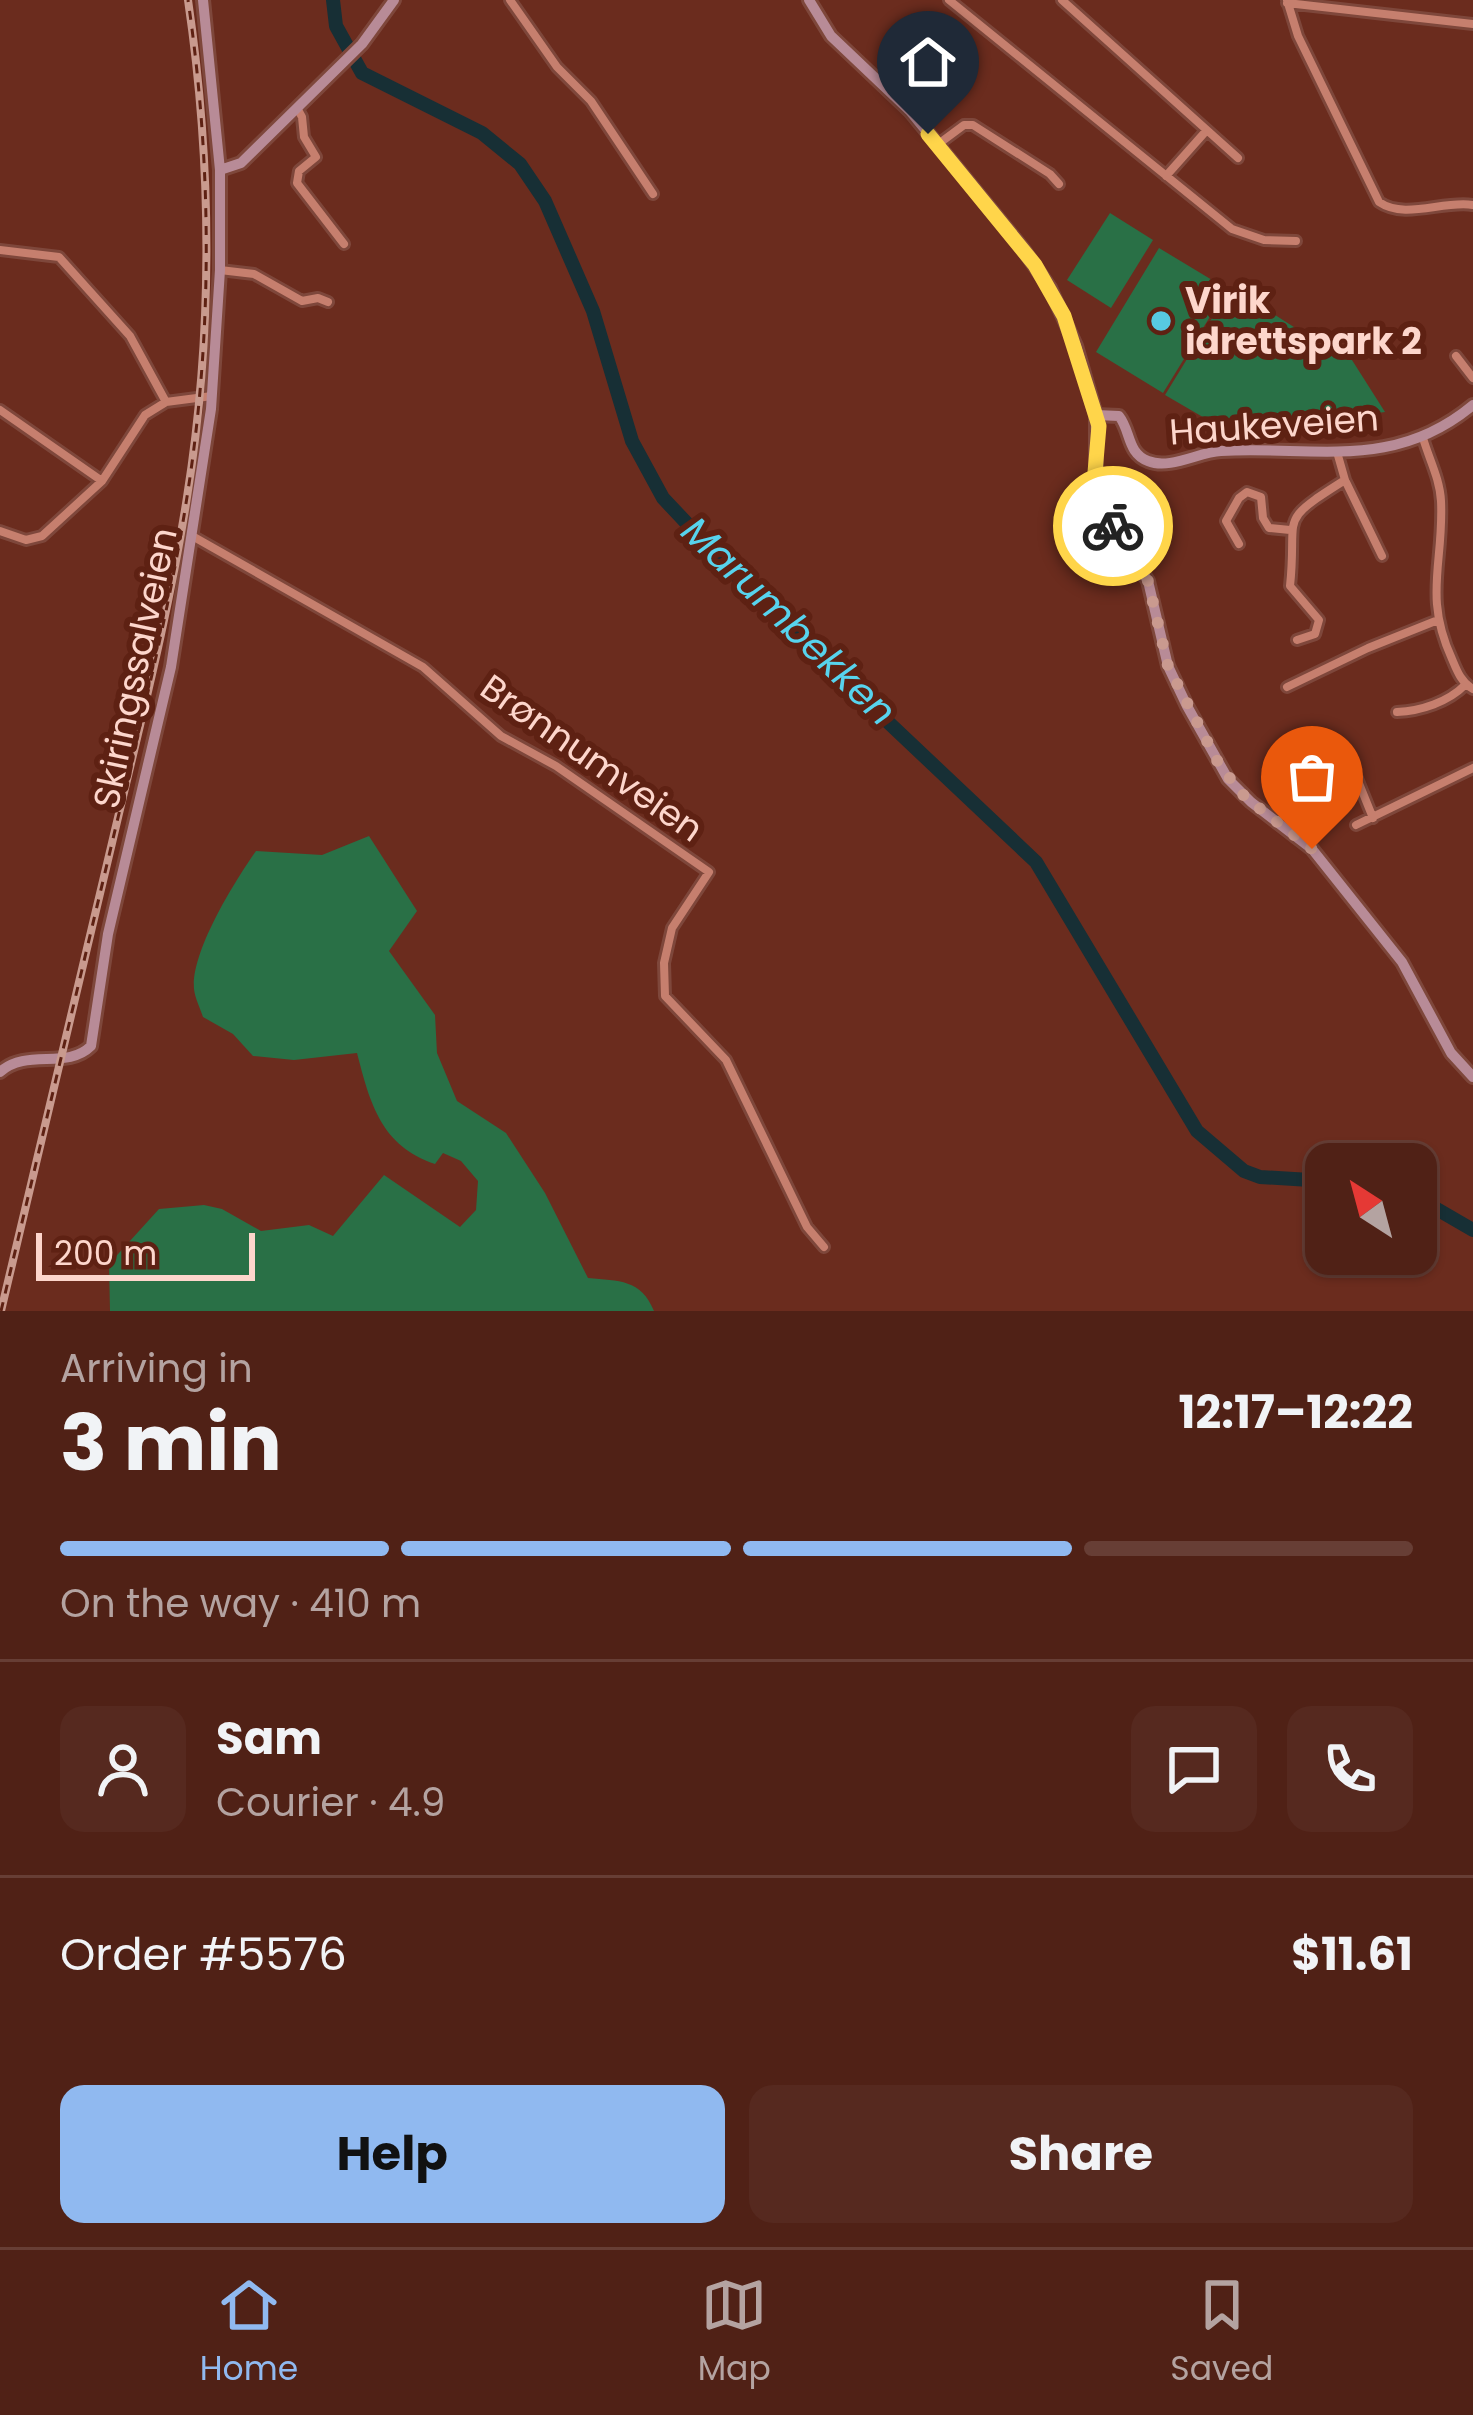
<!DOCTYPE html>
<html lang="en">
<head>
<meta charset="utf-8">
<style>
  body { margin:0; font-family:Poppins,sans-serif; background:#56291f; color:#f1f3f6; height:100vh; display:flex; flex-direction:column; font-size:45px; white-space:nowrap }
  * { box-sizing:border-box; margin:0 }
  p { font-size:39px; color:#b4a3a1 }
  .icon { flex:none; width:66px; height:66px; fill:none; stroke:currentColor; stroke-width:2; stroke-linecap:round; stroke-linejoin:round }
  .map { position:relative; height:1311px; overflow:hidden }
  .side { display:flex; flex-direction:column; background:#502116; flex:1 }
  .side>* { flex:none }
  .needle { width:78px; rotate:324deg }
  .tools { position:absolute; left:1305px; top:1143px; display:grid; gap:24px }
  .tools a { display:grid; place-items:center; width:132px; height:132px; border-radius:24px; background:#502116; box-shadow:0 3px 9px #0004,0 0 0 3px #673e35; font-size:60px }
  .scale { position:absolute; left:36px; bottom:30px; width:219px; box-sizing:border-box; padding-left:12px; border:6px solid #fdd6cc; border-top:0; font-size:33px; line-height:42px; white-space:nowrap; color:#fdd6cc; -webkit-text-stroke:9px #5e2113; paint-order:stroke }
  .pin { position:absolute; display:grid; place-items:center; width:102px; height:102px; color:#fff; margin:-123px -51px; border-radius:50% 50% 50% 0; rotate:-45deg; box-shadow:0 0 12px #0007 }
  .pin .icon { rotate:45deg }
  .courier { position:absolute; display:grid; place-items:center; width:120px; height:120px; margin:-60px; border:9px solid #ffd54a; border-radius:50%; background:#fff; color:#222; box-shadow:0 3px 15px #0007 }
  .summary em { font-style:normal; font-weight:700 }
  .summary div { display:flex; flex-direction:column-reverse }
  .summary { display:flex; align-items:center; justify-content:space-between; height:204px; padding:0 60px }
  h1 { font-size:78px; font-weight:700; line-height:90px }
  .bar { display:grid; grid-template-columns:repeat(4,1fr); gap:18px 12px; align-content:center; height:144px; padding:0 60px }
  .bar i { height:15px; border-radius:9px; background:#673e35 }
  .bar .active { background:#90b9f0 }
  .bar p { grid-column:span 4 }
  .line { display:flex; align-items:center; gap:30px; padding:0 60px; border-top:3px solid #673e35 }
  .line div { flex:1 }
  .round { display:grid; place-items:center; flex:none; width:126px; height:126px; border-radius:24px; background:#56291f }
  .action { display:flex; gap:24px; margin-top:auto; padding:24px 60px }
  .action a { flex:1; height:138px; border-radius:24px; background:#90b9f0; color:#111; font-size:48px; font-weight:700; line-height:138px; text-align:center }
  .action a+a { background:#56291f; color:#f1f3f6 }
  .tab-bar { display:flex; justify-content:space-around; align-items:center; height:168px; border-top:3px solid #673e35; background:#502116; font-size:33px; color:#b4a3a1 }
  .tab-bar a { display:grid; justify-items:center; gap:6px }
  .tab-bar .active { color:#90b9f0 }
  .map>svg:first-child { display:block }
  .green { fill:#297046 }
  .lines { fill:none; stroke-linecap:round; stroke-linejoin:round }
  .river { stroke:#172f35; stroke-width:14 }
  .street-casing { stroke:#7e473b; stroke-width:14 }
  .secondary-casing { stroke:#7e473b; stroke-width:16 }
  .street { stroke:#c67f6e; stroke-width:8 }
  .secondary { stroke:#b88b97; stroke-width:10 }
  .rail-casing { stroke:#c99a8e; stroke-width:8 }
  .rail { stroke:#5e2113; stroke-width:3; stroke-dasharray:9; stroke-linecap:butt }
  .done { stroke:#ca9a8f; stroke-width:12; stroke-dasharray:0 21.6 }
  .route { stroke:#ffd54a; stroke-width:15 }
  .poi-dot { fill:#57c9e2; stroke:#5e2113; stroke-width:4.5 }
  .labels { text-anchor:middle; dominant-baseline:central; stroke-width:12; stroke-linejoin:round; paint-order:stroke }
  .poi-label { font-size:36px; font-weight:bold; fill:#fdd6cc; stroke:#5e2113; text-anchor:start }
  .street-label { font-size:36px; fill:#fdd6cc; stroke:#5e2113 }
  .water-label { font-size:39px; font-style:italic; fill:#57d3ed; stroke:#5e2113 }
</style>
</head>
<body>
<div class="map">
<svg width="1473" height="1311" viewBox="0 0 1473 1311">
  <rect width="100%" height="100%" fill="#6b2c1e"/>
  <path class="green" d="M 1110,213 L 1153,240 L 1111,308 L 1067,280 Z
    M 1159,248 L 1227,289 L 1163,393 L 1096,352 Z
    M 1231,287 L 1308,336 L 1304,352 L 1345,349 L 1385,412 L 1297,424 L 1236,421 L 1220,427 L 1165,395 Z
    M 369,836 L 417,911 L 389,951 L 435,1015 L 437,1053 L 457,1101 L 506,1133 L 545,1193 L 588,1278 C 619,1281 641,1279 654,1311 L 110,1311 L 109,1264 L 159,1209 L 204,1205 L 222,1209 L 261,1231 L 309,1225 L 333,1236 L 384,1175 L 460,1227 L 476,1210 L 478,1181 L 461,1161 L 443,1153 L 435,1164 C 381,1146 370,1103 357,1053 L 294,1060 L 253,1056 L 233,1034 L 203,1017 C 200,1008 195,998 194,989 C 191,951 235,881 256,851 L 322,855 Z"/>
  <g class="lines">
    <path class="river" d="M 333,0 L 336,26 L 362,73 L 482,133 L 520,164 L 545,201 L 593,311 L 632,441 L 663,498 L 759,600 L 1036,862 L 1197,1131 L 1244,1171 L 1260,1177 L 1326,1181
      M 1416,1197 L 1473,1230"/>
    <g class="street-casing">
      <path id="street" d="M 510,0 L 557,67 L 591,101 L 653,194
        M 949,0 L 1232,229 L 1264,240 L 1296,241
        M 1062,0 L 1238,158
        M 1287,0 L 1298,36 L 1379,202 C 1405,220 1443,200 1473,205
        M 1287,3 L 1473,24
        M 297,108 L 302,117 L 304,137 L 316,157 L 299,171 L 297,183 L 344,244
        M 937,145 L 964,125 L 973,125 L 1050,174 L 1059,184
        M 1166,176 L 1206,131
        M 0,250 L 59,257 L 130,336 L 166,402
        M 220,270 L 254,274 L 302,301 L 318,298 L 328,302
        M 1456,356 L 1473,378
        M 0,410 L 102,481
        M 1423,438 C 1429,459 1440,479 1441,501 C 1444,563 1423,596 1452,659 C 1457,671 1461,682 1473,689
        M 1337,452 L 1345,480 L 1382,556
        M 0,531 L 26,540 L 42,536 L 102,481 L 145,415 L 166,402 L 212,396
        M 194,537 L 423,667 L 501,736 L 556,766 L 709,872 L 672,928 L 664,963 L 665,996 L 726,1060 L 807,1227 L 824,1247
        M 1239,544 L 1226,521 L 1239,498 L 1247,492 L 1261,497 L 1263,518 L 1269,528 L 1290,530
        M 1297,640 L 1315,634 L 1319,620 L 1290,586 C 1298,513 1275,524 1345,480
        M 1287,687 L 1368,648 L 1438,620
        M 1397,712 C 1421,711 1448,702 1465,685
        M 1354,771 L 1373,818
        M 1356,825 L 1473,768"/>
    </g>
    <g class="secondary-casing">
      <path id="secondary" d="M 809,0 L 831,36 L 910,111 L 1023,249 L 1050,288 L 1076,346 L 1096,415 L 1096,491 L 1105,514 L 1148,581 L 1168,666 L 1187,706 L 1228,779 L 1251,802 L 1312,849 L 1402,962 L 1451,1053 L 1473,1077
        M 220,170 L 241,163 L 362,44 L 394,0
        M 1096,415 L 1119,416 C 1131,431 1127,453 1148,461 C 1170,470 1199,452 1221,451 C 1316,446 1394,471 1473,405
        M 0,1072 C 27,1048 67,1070 91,1046 L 108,934 L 171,667 L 211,409 L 220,270 L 220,170 L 203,0"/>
    </g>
    <use href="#street" class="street"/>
    <use href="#secondary" class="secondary"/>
    <g class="rail-casing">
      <path id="rail" d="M 1,1311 C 38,1155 75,999 112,843 C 139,728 169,614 187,497 C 213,333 212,164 188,0"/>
    </g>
    <use href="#rail" class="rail"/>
  </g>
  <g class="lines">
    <path class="done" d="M 1113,526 L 1148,581 L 1168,666 L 1220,766 L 1245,797 L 1312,849"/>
    <path class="route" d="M 928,134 L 1035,265 L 1064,316 L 1099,426 L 1094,484 L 1113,526"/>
  </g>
  <circle class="poi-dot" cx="1161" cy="321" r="12"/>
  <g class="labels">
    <g class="poi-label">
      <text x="1185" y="300">Virik<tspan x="1185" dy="41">idrettspark 2</tspan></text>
    </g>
    <g class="street-label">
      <text transform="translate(1274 425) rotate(-4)">Haukeveien</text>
      <text transform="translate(135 668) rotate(-78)">Skiringssalveien</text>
      <text transform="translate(592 758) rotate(35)">Brønnumveien</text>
    </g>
    <g class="water-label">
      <text transform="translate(789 621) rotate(44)">Marumbekken</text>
    </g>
  </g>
</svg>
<div class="tools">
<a><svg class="needle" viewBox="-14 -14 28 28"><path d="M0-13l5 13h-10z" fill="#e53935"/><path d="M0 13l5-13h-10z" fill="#b4a3a1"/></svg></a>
</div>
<div class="scale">200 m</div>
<div class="pin" style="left:1312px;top:849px;background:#ea580c"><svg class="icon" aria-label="bag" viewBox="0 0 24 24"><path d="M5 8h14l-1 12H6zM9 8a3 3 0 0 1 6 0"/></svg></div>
<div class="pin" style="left:928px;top:134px;background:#1f2937"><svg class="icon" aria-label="home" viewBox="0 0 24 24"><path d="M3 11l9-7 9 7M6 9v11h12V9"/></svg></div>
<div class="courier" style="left:1113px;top:526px"><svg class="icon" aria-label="bike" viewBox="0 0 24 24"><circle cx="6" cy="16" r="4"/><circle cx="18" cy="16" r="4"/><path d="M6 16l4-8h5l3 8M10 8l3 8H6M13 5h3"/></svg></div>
</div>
<section class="side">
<div class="summary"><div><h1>3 min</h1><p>Arriving in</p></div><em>12:17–12:22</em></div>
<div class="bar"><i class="active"></i><i class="active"></i><i class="active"></i><i></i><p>On the way · 410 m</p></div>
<div class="line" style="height:216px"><a class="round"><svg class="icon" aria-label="person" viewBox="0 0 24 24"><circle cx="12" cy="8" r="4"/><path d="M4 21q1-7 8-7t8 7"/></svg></a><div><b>Sam</b><p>Courier · 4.9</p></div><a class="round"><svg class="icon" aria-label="chat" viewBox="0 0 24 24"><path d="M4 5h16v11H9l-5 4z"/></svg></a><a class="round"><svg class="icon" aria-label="phone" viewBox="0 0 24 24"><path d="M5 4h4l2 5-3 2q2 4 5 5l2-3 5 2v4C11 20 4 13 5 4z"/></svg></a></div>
<div class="line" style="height:156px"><div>Order #5576</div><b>$11.61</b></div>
<div class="action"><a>Help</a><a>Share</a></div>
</section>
<nav class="tab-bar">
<a class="active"><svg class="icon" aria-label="home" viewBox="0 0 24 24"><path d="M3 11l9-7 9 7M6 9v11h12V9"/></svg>Home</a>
<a><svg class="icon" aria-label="map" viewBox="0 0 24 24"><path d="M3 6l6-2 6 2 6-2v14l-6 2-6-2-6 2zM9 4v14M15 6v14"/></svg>Map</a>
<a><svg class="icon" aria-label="saved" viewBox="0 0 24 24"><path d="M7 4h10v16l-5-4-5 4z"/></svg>Saved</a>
</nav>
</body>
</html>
